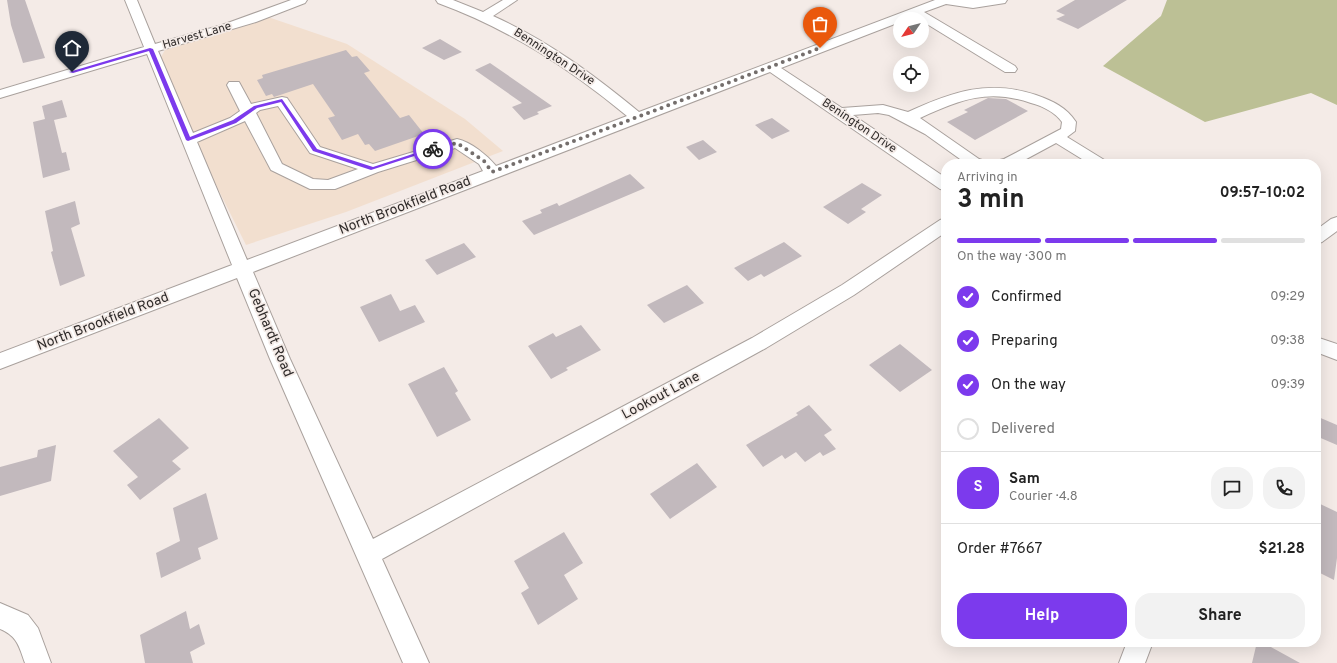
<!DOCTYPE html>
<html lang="en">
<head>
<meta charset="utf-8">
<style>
  body { margin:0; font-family:Overpass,sans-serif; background:#f2f2f2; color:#222; height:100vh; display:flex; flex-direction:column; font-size:15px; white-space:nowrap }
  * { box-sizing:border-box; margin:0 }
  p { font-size:13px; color:#767676 }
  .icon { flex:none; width:22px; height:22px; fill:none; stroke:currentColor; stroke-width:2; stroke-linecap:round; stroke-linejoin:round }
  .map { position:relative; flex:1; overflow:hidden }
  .drawer { position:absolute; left:941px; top:159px; width:380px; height:488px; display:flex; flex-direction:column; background:#fff; border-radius:16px; box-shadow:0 4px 16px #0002 }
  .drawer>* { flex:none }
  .needle { width:26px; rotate:235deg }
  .controls { position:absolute; left:893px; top:12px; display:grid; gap:8px }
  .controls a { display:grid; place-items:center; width:36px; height:36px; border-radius:50%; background:#fff; box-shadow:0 4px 16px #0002; font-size:20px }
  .pin { position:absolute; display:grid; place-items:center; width:34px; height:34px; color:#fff; margin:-41px -17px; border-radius:50% 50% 50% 0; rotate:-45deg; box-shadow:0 0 4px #0007 }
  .pin .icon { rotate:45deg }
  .courier { position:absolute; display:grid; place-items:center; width:40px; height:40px; margin:-20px; border:3px solid #7c3aed; border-radius:50%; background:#fff; color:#222; box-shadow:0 1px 5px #0007 }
  .summary em { font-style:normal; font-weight:700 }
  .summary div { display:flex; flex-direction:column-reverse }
  .summary { display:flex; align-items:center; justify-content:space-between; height:68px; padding:0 16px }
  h1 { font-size:26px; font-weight:700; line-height:30px }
  .bar { display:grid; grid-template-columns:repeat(4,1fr); gap:6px 4px; align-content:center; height:48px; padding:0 16px }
  .bar i { height:5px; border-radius:3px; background:#e0e0e0 }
  .bar .selected { background:#7c3aed }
  .bar p { grid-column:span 4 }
  .line { display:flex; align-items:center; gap:10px; padding:0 16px; border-top:1px solid #e0e0e0 }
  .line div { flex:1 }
  .round { display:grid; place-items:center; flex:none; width:42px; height:42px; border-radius:16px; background:#f2f2f2 }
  ol { padding:0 16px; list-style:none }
  li { display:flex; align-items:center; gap:12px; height:44px }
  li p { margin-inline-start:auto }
  li .icon { padding:4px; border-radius:50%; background:#7c3aed; color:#fff; stroke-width:4 }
  li:last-child { color:#767676 }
  li i { width:22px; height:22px; border:2px solid #e0e0e0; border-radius:50% }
  .cta { display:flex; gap:8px; margin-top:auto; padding:8px 16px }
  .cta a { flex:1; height:46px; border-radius:16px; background:#7c3aed; color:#fff; font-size:16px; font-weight:700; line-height:46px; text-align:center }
  .cta a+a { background:#f2f2f2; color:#222 }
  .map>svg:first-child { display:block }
  .education { fill:#f2dfcf }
  .green { fill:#bcc095 }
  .building { fill:#c2b9bd }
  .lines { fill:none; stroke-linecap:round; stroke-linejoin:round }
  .minor-casing { stroke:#a9a19d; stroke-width:2 }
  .minor { fill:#fff; fill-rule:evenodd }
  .route { fill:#7c3aed }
  .done { stroke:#746e6c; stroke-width:4; stroke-dasharray:0 7.2 }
  .labels { text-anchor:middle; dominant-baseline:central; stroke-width:3.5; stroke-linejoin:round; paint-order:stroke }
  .far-street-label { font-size:12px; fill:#2f2b2a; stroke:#f4ebe7 }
  .street-label { font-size:14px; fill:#2f2b2a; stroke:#f4ebe7 }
</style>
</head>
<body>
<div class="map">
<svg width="1337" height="663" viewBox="0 0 1337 663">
  <rect width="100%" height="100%" fill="#f4ebe7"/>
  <path class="education" d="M 268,17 L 347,44 L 465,119 L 503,151 L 346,212 L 246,245 L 211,175 L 161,57 L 165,50 L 186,43 Z"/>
  <path class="green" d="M 1167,0 L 1337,0 L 1337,105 L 1311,93 L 1205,122 L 1103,66 L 1161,16 Z"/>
  <path class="building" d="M 7,0 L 25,0 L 45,58 L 23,63 L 11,25 Z
    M 1075,0 L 1127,0 L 1078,29 L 1056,19 L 1065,15 L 1056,11 Z
    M 440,39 L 462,52 L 444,60 L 422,48 Z
    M 346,50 L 352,57 L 357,56 L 370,71 L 364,73 L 400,118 L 409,115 L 424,134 L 375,151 L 369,144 L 365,145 L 358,134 L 342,140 L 328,118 L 335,116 L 313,84 L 274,97 L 272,94 L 266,96 L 257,80 L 263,78 L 262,75 Z
    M 490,63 L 552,106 L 537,112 L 539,114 L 524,120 L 512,107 L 522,103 L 475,70 Z
    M 988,98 L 1006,99 L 1028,111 L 975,140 L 947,122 L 968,112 L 964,110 Z
    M 62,100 L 67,117 L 54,120 L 62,153 L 66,152 L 70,170 L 43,178 L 33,122 L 45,119 L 42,106 Z
    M 772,118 L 790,131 L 772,139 L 755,125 Z
    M 703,140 L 717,152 L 699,160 L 686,147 Z
    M 630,174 L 645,188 L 534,235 L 522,221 L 542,213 L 540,210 L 557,203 L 559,206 Z
    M 862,183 L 882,195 L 861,209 L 866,212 L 848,224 L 823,207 Z
    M 75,201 L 80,224 L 71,228 L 85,276 L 60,286 L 51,252 L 53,251 L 45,211 Z
    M 784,242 L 802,256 L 764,277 L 761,274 L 748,281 L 734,268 Z
    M 464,243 L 476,257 L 437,275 L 425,260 Z
    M 687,285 L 704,303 L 664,323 L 647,305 Z
    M 391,294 L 400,311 L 415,305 L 425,322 L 379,342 L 360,307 Z
    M 581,325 L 601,350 L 566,368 L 568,370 L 551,379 L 528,346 L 553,333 L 556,337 Z
    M 900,344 L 932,370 L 900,392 L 869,365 Z
    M 444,367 L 458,391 L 455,393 L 471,420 L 437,437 L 408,384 Z
    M 809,405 L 832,430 L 824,435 L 836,449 L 823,456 L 820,452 L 805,462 L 796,452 L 785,459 L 782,455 L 763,467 L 746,445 L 798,415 L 796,413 Z
    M 1316,416 L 1337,425 L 1337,445 L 1316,436 Z
    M 159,418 L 189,448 L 172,461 L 181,469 L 140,500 L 127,485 L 138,477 L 113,451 Z
    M 56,445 L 51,481 L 0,496 L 0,467 L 37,457 L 38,450 Z
    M 697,463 L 717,487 L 670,519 L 650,494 Z
    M 206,493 L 218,539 L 198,548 L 201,559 L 161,578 L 156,553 L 180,541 L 173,508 Z
    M 1316,502 L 1337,512 L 1337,558 L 1334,580 L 1316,571 Z
    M 564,532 L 583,563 L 564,575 L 578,599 L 538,625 L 521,593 L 529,588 L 514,561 Z
    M 186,611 L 190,629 L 199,624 L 205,644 L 190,652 L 193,663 L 145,663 L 140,635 Z
    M 1257,642 L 1262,642 L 1300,663 L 1252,663 Z"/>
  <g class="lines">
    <g class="minor-casing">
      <path id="minor" d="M 125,0 L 137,0 L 155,44 L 222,25 L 291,0 L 307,0 L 305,3 L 256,22 L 158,51 L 193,133 L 230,118 L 240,111 L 227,85 L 229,82 L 239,82 L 251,104 L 282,97 L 287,98 L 320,147 L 373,164 L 457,139 C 471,142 487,155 496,166 L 627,116 C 569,68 509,29 438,3 L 436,0 L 453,0 L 483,12 L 503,0 L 517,0 L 493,16 C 547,40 594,75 639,112 L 935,0 L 1007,0 L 1005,3 L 973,8 L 946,4 L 924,12 L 1015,66 L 1017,69 L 1015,72 L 1005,72 L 922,21 L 922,19 L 914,16 L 900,19 L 900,22 L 781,68 L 842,108 L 883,105 L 908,112 C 952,92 988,79 1036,95 C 1053,101 1066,107 1076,122 L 1075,131 L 1067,137 L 1106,161 L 1109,164 L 1090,164 L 1056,143 L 1017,164 L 993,164 L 996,161 L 1004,159 L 1061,129 L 1062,122 C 1055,112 1042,106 1031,103 C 988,88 959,100 920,118 L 979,159 L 985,161 L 988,164 L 967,164 L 925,134 L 889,115 L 878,113 L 853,115 L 946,178 L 946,190 L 940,189 L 770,72 L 253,272 L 290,359 L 373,539 L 752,338 L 842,285 L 940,220 L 946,218 L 946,232 L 854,295 L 766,348 L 382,559 L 429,663 L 403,663 L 270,359 L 237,278 L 0,369 L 0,353 L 232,265 L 147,54 L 0,98 L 0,90 L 144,47 ZM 278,106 L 310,153 L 358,169 L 328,180 L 313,179 L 282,164 L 256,113 L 260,110 ZM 245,121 L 271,170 L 310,189 L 335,189 L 378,172 L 455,148 L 479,164 L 483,171 L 247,260 L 197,142 Z
        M 1337,217 L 1337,231 L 1322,242 L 1316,244 L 1316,230 L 1331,219 Z
        M 1316,337 L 1337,344 L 1337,360 L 1316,352 Z
        M 0,603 L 28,615 L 38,628 L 51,663 L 25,663 C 19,646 17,636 0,629 Z
        M 1127,642 L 1153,642 L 1145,663 L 1119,663 Z"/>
    </g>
    <use href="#minor" class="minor"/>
  </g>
  <path class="route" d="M 150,48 L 153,49 L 190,137 L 233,120 L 254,106 L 282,99 L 317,149 L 373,167 L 431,148 L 436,149 L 371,170 L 313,151 L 281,102 L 257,108 L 236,123 L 188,141 L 186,140 L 149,51 L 73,73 L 69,72 Z"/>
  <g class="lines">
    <path class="done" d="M 433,149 L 457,143 L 484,161 L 492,172 L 820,48"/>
  </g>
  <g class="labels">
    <g class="far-street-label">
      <text transform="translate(197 36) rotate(-16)">Harvest Lane</text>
      <text transform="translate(554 57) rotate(33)">Bennington Drive</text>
      <text transform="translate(859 126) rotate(34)">Benington Drive</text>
    </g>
    <g class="street-label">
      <text transform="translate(405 206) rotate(-21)">North Brookfield Road</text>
      <text transform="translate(103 322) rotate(-21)">North Brookfield Road</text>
      <text transform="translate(270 333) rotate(67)">Gebhardt Road</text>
      <text transform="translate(661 396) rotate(-28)">Lookout Lane</text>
    </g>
  </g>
</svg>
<div class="controls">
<a><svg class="needle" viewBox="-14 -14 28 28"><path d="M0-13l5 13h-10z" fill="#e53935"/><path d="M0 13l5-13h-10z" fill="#767676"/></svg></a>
<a><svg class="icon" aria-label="locate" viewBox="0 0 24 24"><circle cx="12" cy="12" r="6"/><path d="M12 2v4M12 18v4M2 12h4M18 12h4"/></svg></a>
</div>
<div class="pin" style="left:820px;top:48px;background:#ea580c"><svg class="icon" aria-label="bag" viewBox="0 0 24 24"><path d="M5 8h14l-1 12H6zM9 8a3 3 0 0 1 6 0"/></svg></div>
<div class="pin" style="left:72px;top:72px;background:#1f2937"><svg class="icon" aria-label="home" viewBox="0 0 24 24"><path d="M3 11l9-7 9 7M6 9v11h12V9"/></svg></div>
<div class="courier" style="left:433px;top:149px"><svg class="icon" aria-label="bike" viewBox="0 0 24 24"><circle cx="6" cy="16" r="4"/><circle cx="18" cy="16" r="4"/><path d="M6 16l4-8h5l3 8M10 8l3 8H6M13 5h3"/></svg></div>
<section class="drawer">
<div class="summary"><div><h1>3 min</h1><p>Arriving in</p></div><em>09:57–10:02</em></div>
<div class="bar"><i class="selected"></i><i class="selected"></i><i class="selected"></i><i></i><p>On the way · 300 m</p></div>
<ol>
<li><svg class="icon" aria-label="check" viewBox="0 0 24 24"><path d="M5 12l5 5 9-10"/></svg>Confirmed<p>09:29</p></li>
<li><svg class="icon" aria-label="check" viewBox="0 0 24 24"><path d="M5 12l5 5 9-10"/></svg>Preparing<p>09:38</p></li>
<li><svg class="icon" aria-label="check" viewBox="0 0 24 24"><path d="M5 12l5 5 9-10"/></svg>On the way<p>09:39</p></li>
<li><i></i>Delivered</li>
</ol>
<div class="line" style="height:72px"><b class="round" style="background:#7c3aed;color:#fff">S</b><div><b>Sam</b><p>Courier · 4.8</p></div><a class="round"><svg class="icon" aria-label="chat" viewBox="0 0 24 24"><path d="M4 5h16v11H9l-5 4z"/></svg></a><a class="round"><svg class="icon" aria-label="phone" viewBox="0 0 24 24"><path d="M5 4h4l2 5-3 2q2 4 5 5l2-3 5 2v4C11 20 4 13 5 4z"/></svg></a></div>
<div class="line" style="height:52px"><div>Order #7667</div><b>$21.28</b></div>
<div class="cta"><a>Help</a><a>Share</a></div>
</section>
</div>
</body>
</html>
